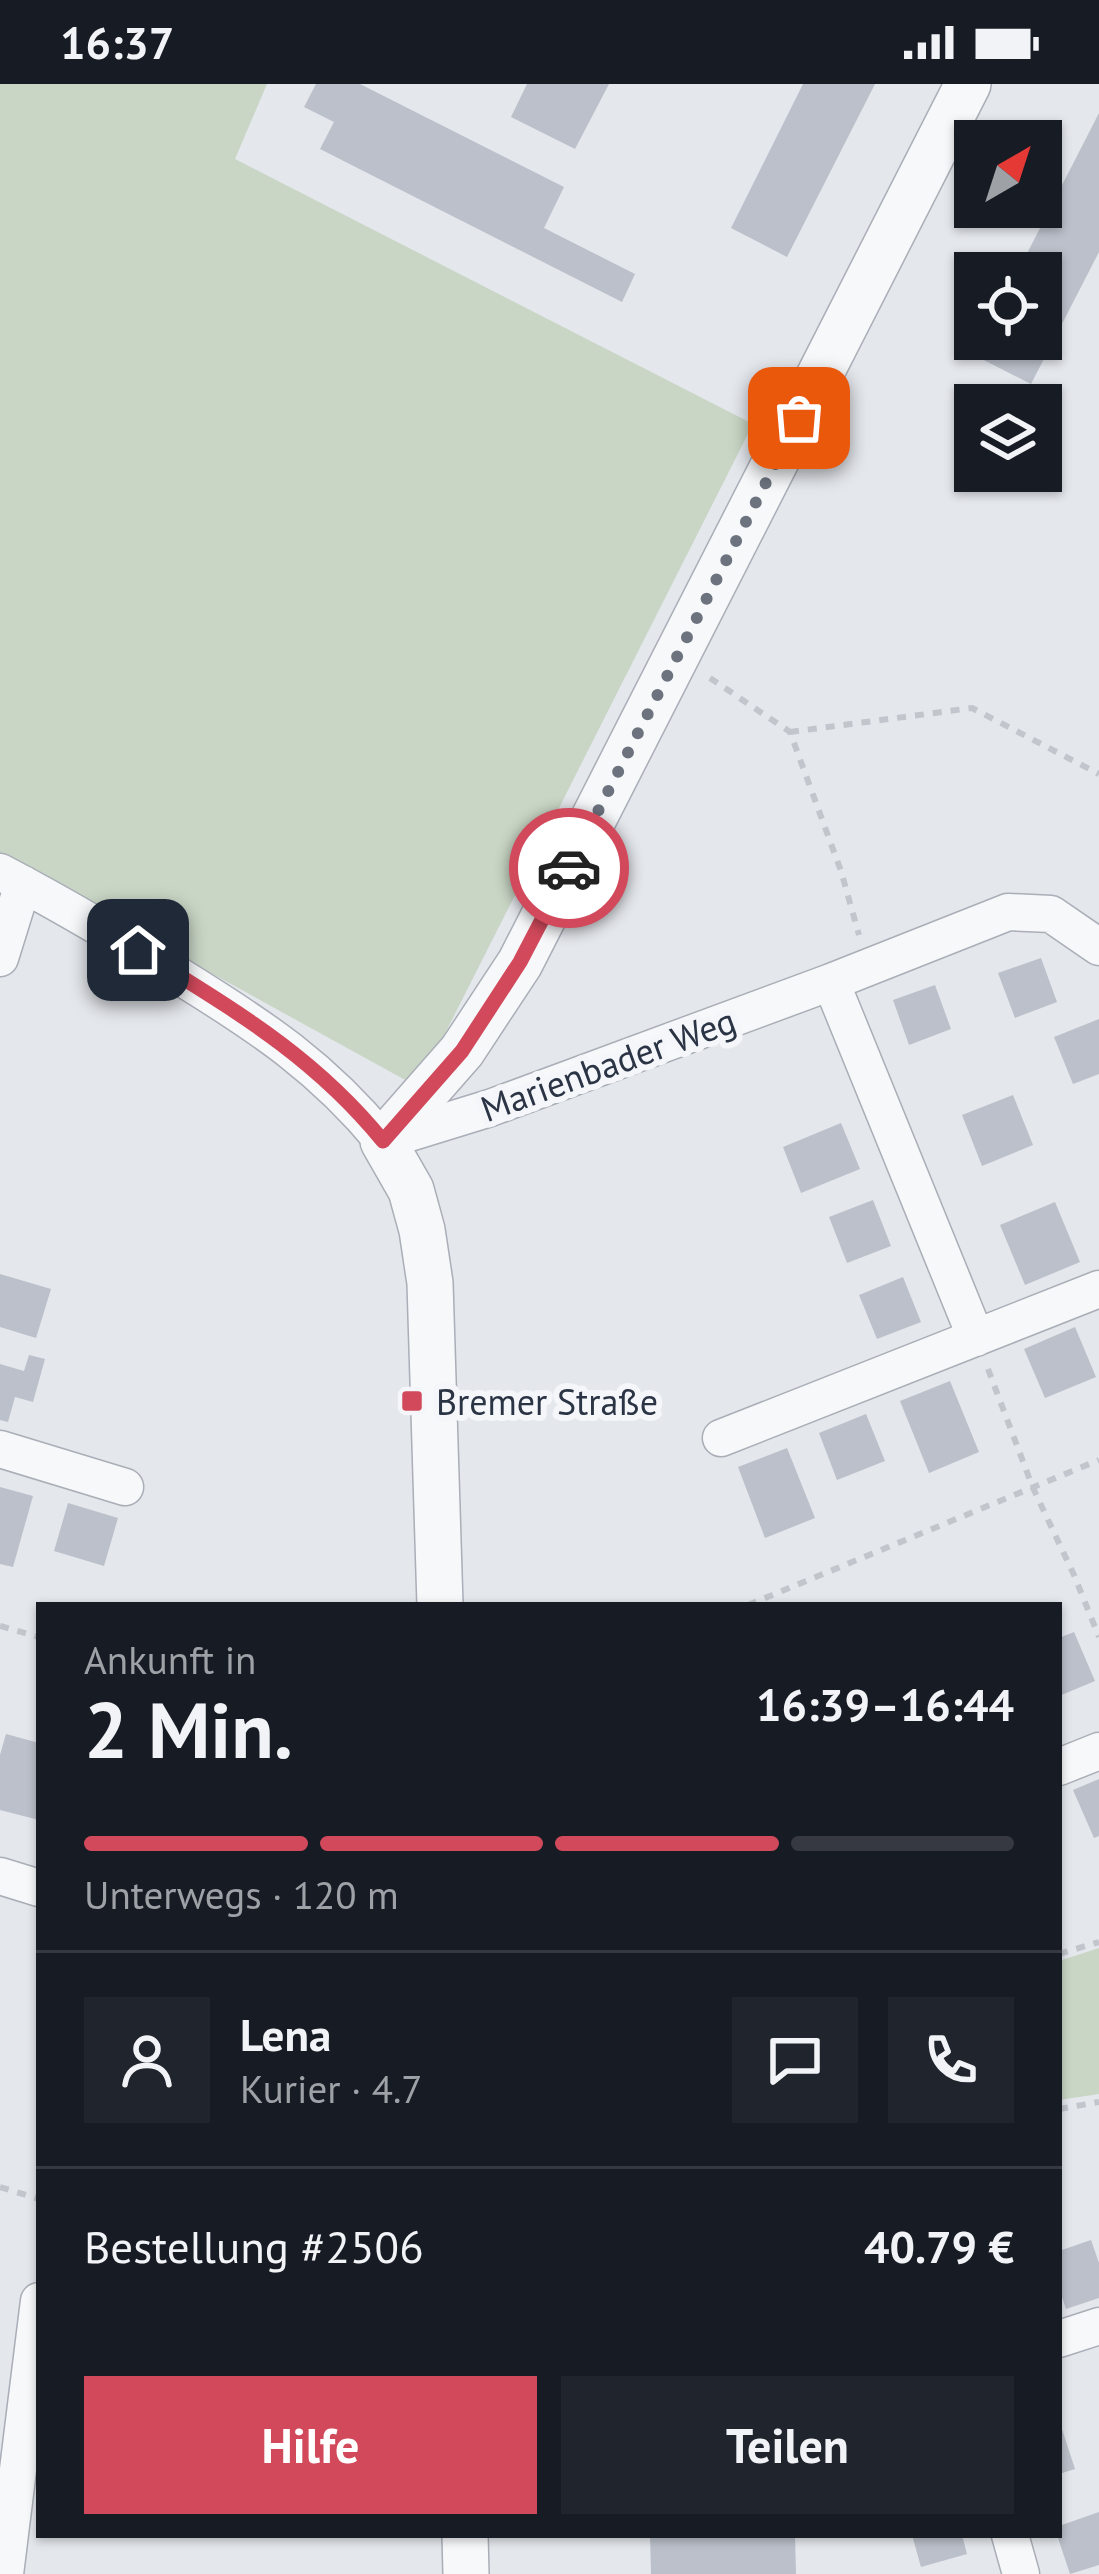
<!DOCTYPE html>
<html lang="de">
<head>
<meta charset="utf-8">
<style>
  body { margin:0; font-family:"PT Sans",sans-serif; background:#20242c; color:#f1f3f6; height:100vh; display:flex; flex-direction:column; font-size:45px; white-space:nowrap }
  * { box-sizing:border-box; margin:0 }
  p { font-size:39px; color:#9ea1a6 }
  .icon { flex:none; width:66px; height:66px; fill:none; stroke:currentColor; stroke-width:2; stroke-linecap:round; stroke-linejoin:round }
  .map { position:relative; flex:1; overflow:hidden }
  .drawer { position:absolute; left:36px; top:1518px; width:1026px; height:936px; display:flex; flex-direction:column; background:#171b24; border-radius:0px; box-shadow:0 3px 9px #0004 }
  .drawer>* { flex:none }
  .needle { width:78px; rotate:39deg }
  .fabs { position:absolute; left:954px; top:36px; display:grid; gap:24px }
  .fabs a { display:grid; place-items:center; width:108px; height:108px; border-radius:0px; background:#171b24; box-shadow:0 3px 9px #0004; font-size:60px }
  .pin { position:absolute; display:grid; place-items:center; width:102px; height:102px; color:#fff; margin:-51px; border-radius:24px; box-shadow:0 6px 18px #0006 }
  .courier { position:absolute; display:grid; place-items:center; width:120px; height:120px; margin:-60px; border:9px solid #d1495b; border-radius:50%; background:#fff; color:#222; box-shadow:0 3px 15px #0007 }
  .headline em { font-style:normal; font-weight:700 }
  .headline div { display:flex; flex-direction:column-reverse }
  .headline { display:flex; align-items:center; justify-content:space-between; height:204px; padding:0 48px }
  h1 { font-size:78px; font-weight:700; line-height:90px }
  .bar { display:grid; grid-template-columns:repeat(4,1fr); gap:18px 12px; align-content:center; height:144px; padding:0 48px }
  .bar i { height:15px; border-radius:9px; background:#363941 }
  .bar .active { background:#d1495b }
  .bar p { grid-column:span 4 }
  .line { display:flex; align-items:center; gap:30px; padding:0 48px; border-top:3px solid #363941 }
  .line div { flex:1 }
  .round { display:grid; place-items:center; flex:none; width:126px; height:126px; border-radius:0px; background:#20242c }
  .primary-button { display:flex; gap:24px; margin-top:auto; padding:24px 48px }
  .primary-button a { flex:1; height:138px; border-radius:0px; background:#d1495b; color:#fff; font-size:48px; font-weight:700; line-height:138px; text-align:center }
  .primary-button a+a { background:#20242c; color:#f1f3f6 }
  .status { display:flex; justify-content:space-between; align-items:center; height:84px; padding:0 60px; background:#171b24; direction:ltr }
  .status svg { height:33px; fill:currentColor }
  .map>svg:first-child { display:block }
  .green { fill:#c9d6c5 }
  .building { fill:#bbc0ca }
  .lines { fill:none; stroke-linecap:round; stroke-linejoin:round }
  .minor-casing { stroke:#a9aeb7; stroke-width:39 }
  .tertiary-casing { stroke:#a9aeb7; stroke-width:48 }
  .path { stroke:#c2c5cb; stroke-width:6; stroke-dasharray:9 9; stroke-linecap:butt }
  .minor { stroke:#f7f8fa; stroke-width:36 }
  .tertiary { stroke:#f7f8fa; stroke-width:45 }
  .done { stroke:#6c737f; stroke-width:12; stroke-dasharray:0 21.6 }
  .route { stroke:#d1495b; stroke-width:15 }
  .poi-dot { fill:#d1495b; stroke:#f4f6f9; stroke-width:4.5 }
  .labels { text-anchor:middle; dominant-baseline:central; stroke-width:12; stroke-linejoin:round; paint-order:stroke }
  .street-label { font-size:36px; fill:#2b3445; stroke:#f4f6f9 }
  .poi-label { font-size:36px; fill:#2b3445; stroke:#f4f6f9; text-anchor:start }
</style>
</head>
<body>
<div class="status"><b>16:37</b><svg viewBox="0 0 49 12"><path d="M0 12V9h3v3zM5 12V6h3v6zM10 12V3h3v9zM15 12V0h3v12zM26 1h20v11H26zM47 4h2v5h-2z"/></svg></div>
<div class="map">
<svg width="1099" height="2490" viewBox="0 0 1099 2490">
  <rect width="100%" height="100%" fill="#e4e7ec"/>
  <path class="green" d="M 0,0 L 267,0 L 235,75 L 753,340 L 418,1003 L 0,773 Z
    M 1099,1864 L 1099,2010 L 1059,2016 L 1059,1877 Z"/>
  <path class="building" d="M 316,0 L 360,0 L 564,103 L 544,144 L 635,190 L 622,218 L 320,65 L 334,38 L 304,23 Z
    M 527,0 L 609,0 L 575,65 L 511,33 Z
    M 803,0 L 875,0 L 787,173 L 731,144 Z
    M 1099,29 L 1099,168 L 1031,300 L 974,271 L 983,255 L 1041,255 L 1041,189 L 1017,189 Z
    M 1041,874 L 1057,918 L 1015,934 L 998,889 Z
    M 935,901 L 951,945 L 909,961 L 893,916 Z
    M 1099,935 L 1099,990 L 1073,1000 L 1054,953 Z
    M 1013,1011 L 1033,1061 L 982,1082 L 962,1031 Z
    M 841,1039 L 860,1085 L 801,1109 L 783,1063 Z
    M 873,1116 L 891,1162 L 847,1179 L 829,1133 Z
    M 1055,1118 L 1080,1178 L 1025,1201 L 1000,1141 Z
    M 0,1190 L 51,1205 L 36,1254 L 0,1243 Z
    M 903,1193 L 921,1238 L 877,1255 L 859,1211 Z
    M 1075,1243 L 1096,1293 L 1045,1314 L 1024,1265 Z
    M 29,1271 L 45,1275 L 33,1318 L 15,1313 L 8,1338 L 0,1336 L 0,1280 L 24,1287 Z
    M 950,1297 L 979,1368 L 929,1389 L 900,1317 Z
    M 866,1330 L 885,1377 L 837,1396 L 819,1349 Z
    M 787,1364 L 815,1434 L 765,1454 L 738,1383 Z
    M 0,1403 L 33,1412 L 13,1483 L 0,1480 Z
    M 68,1419 L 118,1434 L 104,1482 L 54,1467 Z
    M 1074,1548 L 1095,1597 L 1059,1612 L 1059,1554 Z
    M 6,1650 L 39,1659 L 39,1736 L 0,1726 L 0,1671 Z
    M 1099,1695 L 1099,1752 L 1094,1754 L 1073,1706 Z
    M 1091,2156 L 1099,2179 L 1099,2214 L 1066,2225 L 1059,2204 L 1059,2167 Z
    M 1060,2339 L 1075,2385 L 1059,2390 L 1059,2340 Z
    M 1099,2428 L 1099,2481 L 1070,2490 L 1057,2451 L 1059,2451 L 1059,2442 Z
    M 650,2451 L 795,2451 L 796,2490 L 651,2490 Z
    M 912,2451 L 962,2451 L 967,2470 L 921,2483 Z"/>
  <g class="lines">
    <g class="minor-casing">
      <path id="minor" d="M 0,788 C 63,821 124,857 184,895 C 263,944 323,984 383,1057 L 490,1024 L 831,898 L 1008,828 L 1051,830 L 1099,863
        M 0,874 L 23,800
        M 831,898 L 976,1254
        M 721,1354 L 1099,1205
        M 0,1365 L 125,1403
        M 1059,1683 L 1099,1667
        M 0,1792 L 39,1804
        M 1059,2255 L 1099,2242
        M 1010,2451 L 1021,2490
        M 5,2490 L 39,2217"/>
    </g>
    <g class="tertiary-casing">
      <path id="tertiary" d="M 440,1521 L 430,1199 L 422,1146 L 411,1106 L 383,1057 L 462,967 L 520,879 L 968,0
        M 465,2451 L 466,2490"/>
    </g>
    <path class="path" d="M 710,594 L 790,648 L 841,787 L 859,851
      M 790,648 L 972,624 L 1099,690
      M 988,1285 L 1033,1404 L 1074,1491 L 1099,1553
      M 748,1521 L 1099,1376
      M 0,1542 L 39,1553
      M 1059,1870 L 1099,1858
      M 1059,2025 L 1099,2018
      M 0,2103 L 39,2115"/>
    <use href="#minor" class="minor"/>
    <use href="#tertiary" class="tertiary"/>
  </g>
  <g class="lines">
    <path class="done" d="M 569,784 L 799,334"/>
    <path class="route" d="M 138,866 C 232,925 312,970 383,1057 L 462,967 L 520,878 L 569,784"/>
  </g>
  <rect class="poi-dot" x="400" y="1305" width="24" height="24" rx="6"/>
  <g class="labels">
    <g class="street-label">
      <text transform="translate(608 980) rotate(-20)">Marienbader Weg</text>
    </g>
    <g class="poi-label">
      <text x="436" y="1317">Bremer Straße</text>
    </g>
  </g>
</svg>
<div class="fabs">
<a><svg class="needle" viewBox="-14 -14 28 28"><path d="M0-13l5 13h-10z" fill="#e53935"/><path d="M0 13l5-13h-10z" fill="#9ea1a6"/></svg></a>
<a><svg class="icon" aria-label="locate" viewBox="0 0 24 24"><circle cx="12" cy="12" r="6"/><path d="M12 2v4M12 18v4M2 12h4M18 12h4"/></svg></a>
<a><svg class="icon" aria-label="layers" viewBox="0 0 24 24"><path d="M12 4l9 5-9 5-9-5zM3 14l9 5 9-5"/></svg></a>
</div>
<div class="pin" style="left:799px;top:334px;background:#ea580c"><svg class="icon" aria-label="bag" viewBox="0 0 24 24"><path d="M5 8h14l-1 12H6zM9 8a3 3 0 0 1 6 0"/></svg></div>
<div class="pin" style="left:138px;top:866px;background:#1f2937"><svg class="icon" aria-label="home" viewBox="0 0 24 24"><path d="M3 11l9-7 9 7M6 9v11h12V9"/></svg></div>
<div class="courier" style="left:569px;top:784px"><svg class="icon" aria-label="car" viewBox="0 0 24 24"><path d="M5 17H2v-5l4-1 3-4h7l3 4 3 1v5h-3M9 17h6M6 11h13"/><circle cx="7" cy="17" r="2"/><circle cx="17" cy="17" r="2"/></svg></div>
<section class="drawer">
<div class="headline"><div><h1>2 Min.</h1><p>Ankunft in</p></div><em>16:39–16:44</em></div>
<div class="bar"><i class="active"></i><i class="active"></i><i class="active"></i><i></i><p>Unterwegs · 120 m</p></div>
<div class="line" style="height:216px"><a class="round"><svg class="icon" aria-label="person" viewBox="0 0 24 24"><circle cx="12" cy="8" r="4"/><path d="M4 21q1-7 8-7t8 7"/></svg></a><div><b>Lena</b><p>Kurier · 4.7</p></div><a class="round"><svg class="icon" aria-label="chat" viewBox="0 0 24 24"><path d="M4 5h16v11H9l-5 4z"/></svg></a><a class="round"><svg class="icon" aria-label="phone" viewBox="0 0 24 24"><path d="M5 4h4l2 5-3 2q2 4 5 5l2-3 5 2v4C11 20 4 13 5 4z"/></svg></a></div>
<div class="line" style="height:156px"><div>Bestellung #2506</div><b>40.79 €</b></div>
<div class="primary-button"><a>Hilfe</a><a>Teilen</a></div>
</section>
</div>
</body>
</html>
